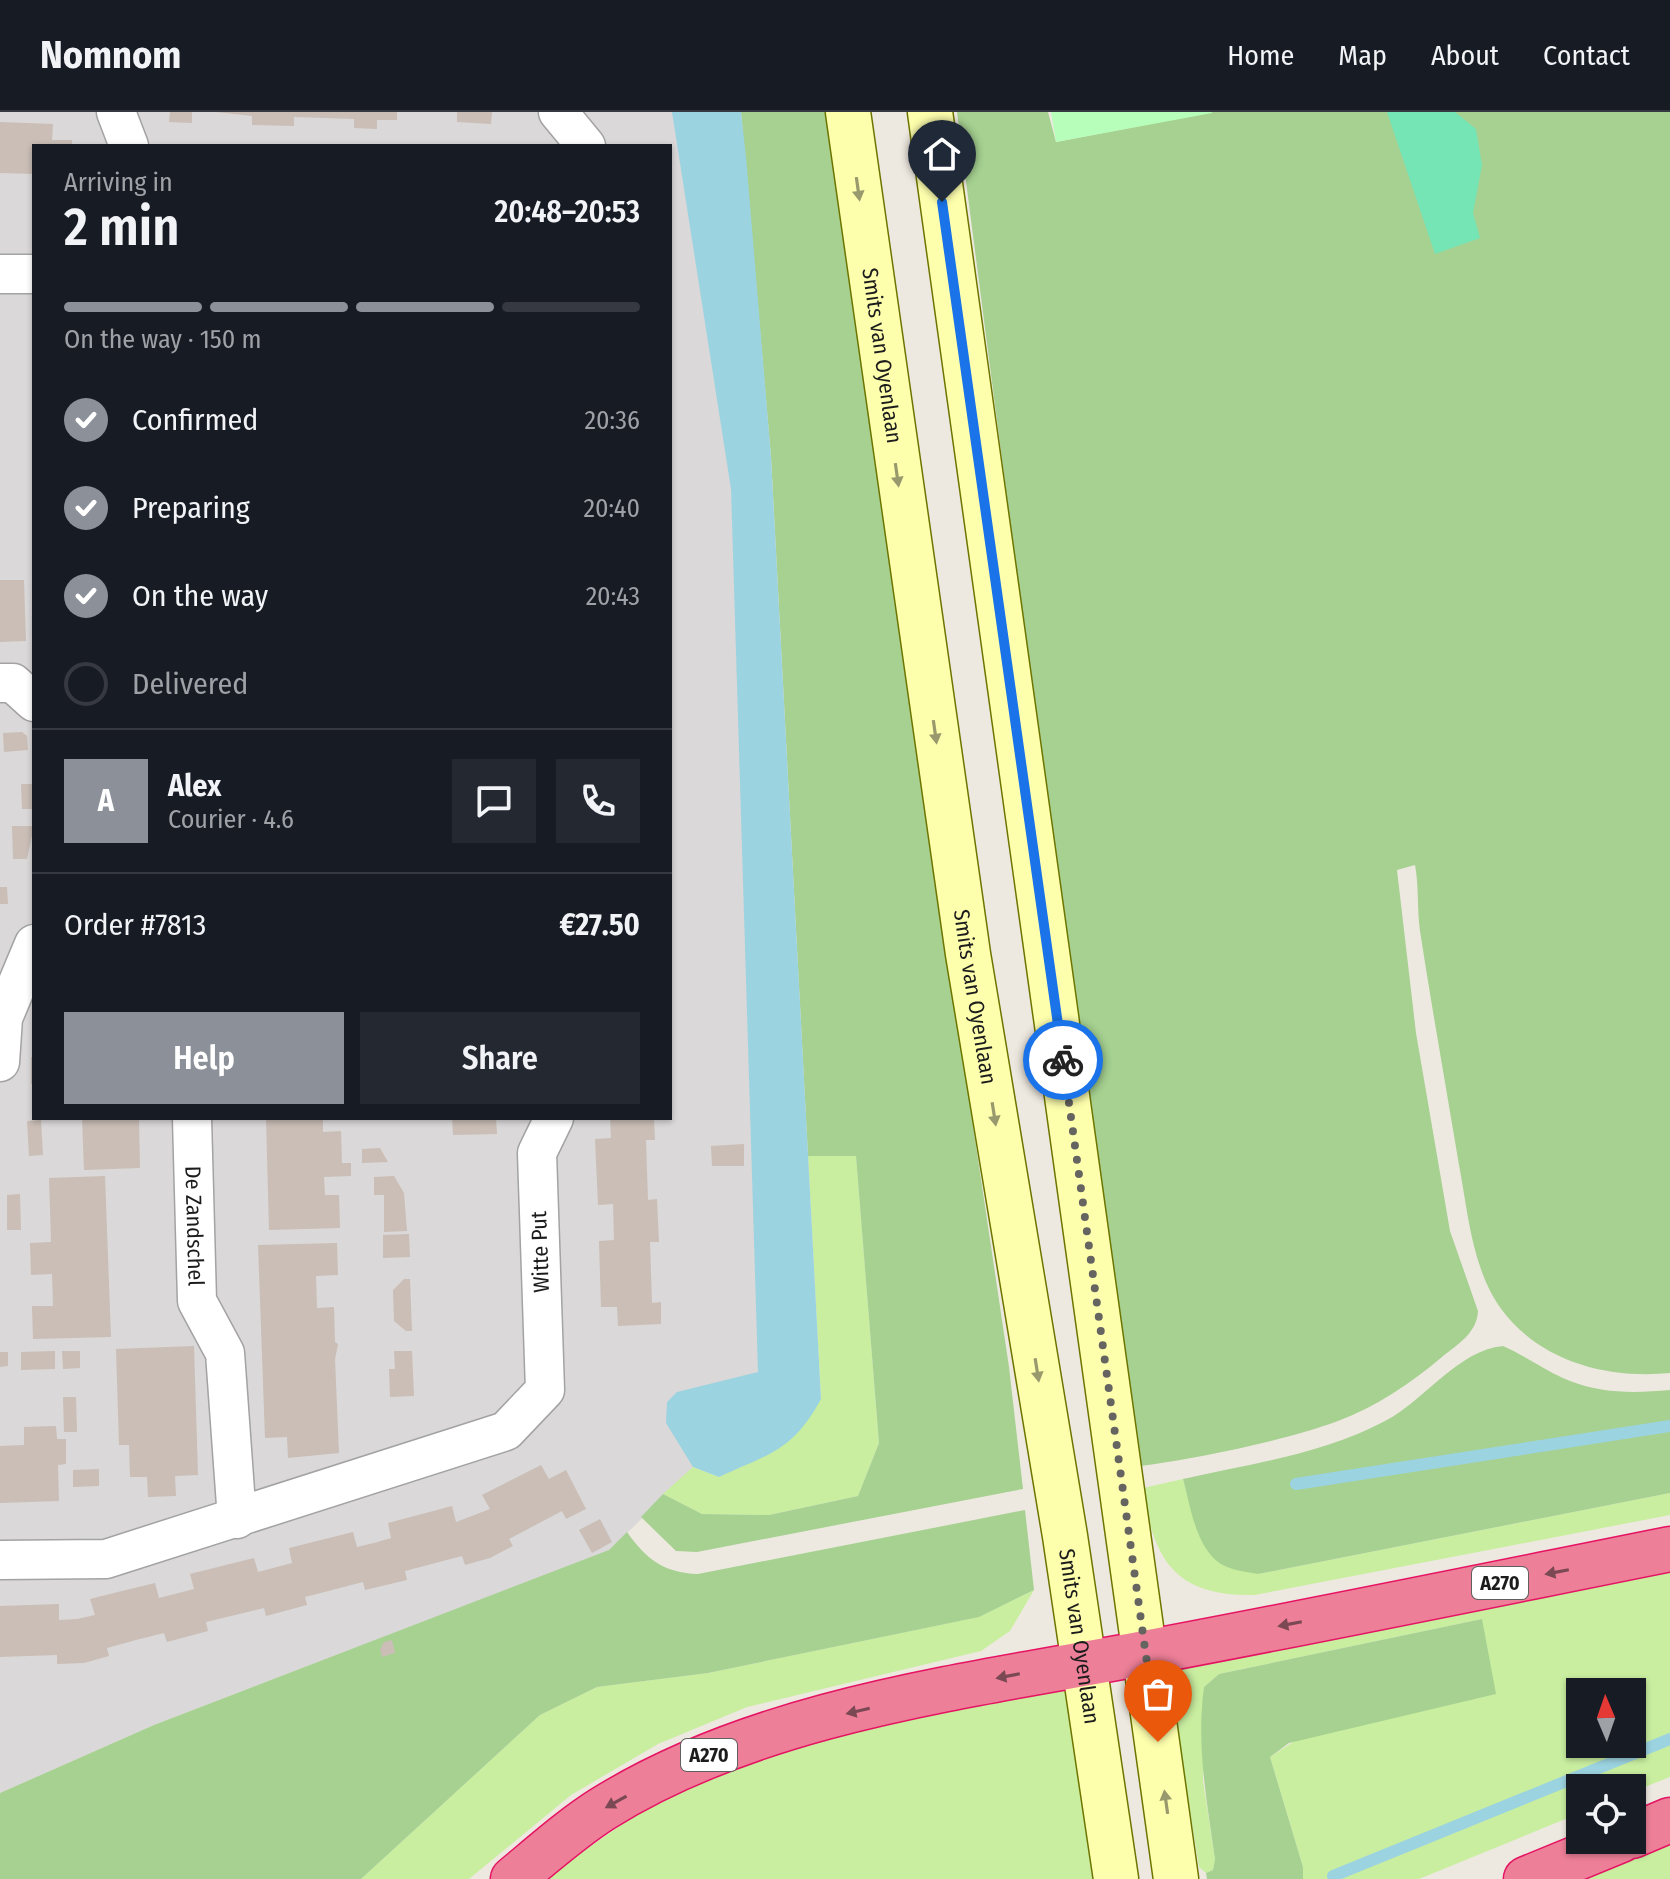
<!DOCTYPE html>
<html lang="en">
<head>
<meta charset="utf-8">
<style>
  body { margin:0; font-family:"Fira Sans Condensed",sans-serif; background:#242831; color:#f1f3f6; height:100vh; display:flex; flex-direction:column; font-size:30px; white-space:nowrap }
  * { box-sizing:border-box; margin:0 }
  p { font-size:26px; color:#9ea1a6 }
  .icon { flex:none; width:44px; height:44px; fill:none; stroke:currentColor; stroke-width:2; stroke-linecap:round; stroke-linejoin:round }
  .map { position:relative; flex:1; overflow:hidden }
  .drawer { position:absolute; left:32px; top:32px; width:640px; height:976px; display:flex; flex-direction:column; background:#171b24; border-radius:0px; box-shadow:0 2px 6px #0004 }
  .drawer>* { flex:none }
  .needle { width:52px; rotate:358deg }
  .tools { position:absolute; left:1566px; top:1566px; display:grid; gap:16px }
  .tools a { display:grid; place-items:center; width:80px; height:80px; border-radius:0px; background:#171b24; box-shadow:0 2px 6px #0004; font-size:40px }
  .pin { position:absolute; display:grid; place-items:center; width:68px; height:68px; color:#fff; margin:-82px -34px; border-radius:50% 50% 50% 0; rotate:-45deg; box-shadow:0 0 8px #0007 }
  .pin .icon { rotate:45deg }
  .courier { position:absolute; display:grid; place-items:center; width:80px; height:80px; margin:-40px; border:6px solid #1a73e8; border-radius:50%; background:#fff; color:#222; box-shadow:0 2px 10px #0007 }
  .headline em { font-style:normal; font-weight:600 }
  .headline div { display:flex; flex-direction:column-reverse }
  .headline { display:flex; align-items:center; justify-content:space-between; height:136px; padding:0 32px }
  h1 { font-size:52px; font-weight:600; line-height:60px }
  .bar { display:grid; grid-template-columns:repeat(4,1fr); gap:12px 8px; align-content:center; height:96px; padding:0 32px }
  .bar i { height:10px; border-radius:6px; background:#363941 }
  .bar .on { background:#8c9099 }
  .bar p { grid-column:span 4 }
  .line { display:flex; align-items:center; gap:20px; padding:0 32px; border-top:2px solid #363941 }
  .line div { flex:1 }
  .round { display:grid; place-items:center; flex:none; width:84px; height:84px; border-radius:0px; background:#242831 }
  ol { padding:0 32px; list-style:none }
  li { display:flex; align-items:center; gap:24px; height:88px }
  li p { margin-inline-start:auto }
  li .icon { padding:8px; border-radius:50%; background:#8c9099; color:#fff; stroke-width:4 }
  li:last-child { color:#9ea1a6 }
  li i { width:44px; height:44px; border:4px solid #363941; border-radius:50% }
  .button { display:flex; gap:16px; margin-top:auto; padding:16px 32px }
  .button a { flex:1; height:92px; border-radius:0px; background:#8c9099; color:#fff; font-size:32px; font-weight:600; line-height:92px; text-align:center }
  .button a+a { background:#242831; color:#f1f3f6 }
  header { display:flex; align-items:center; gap:48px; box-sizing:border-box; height:112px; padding:0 40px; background:#171b24; border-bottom:2px solid #363941 }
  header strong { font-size:38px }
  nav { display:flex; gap:44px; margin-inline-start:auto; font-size:28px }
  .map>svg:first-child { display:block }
  .residential { fill:#dad8d8; fill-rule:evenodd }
  .grass { fill:#c9eea0; fill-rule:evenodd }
  .forest { fill:#a6d191 }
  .park { fill:#b7feba }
  .pitch { fill:#76e5b6 }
  .water { fill:#9cd3e0 }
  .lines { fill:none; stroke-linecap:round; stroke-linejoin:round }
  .stream { stroke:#9cd3e0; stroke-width:12 }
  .building { fill:#cabeb6 }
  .street-casing { stroke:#a3a3a3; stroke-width:41 }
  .secondary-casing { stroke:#6d7500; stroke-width:47 }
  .highway-casing { stroke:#e51463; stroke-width:47 }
  .street { stroke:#fff; stroke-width:38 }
  .secondary { stroke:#feffad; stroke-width:44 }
  .highway { stroke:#ee7f98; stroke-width:44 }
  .oneway { fill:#98996c }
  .oneway2 { fill:#7a4954 }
  .done { stroke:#666461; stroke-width:8; stroke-dasharray:0 14.4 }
  .route { stroke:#1a73e8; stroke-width:10 }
  .labels { text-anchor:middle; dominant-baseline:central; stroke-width:8; stroke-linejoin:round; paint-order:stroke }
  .shield { fill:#fff; stroke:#606060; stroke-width:2 }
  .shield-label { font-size:20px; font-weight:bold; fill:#1c1c1c }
  .street-label { font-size:22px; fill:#1c1c1c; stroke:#fff }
</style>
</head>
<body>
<header>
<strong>Nomnom</strong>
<nav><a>Home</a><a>Map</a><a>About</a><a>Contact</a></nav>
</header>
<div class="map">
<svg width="1670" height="1767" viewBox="0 0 1670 1767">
  <rect width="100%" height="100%" fill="#eee9e0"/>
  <path class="residential" d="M 0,0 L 679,0 L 735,375 L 761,1264 L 697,1352 L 610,1438 L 154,1613 L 0,1681 ZM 34,34 L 670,34 L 670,1006 L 34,1006 Z"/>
  <path class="grass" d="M 856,1043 L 879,1331 L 858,1384 L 769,1403 L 702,1402 L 663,1382 L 693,1355 L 719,1365 L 821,1287 L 808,1044 Z
    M 1183,1367 L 1199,1423 L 1258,1462 L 1670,1381 L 1670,1403 L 1255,1483 C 1176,1485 1153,1449 1143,1376 Z
    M 1670,1452 L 1670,1665 L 1632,1680 L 1632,1676 L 1580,1676 L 1580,1701 L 1419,1767 L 1303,1767 L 1303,1755 L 1270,1645 L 1482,1507 L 1219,1562 L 1204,1575 L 1203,1669 L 1215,1747 L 1213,1758 L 1206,1761 L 1199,1755 L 1168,1563 L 1172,1554 ZM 1580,1580 L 1632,1580 L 1632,1632 L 1580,1632 Z
    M 1034,1478 L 1010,1519 L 981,1539 L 747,1595 L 658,1632 L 571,1683 L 469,1767 L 361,1767 L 540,1603 L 597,1575 L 708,1561 L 978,1505 Z
    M 1049,1576 L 1062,1576 L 1074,1584 L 1101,1767 L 546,1767 C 605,1724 664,1678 734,1654 C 835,1618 944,1600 1049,1576 Z
    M 1670,1732 L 1670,1767 L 1583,1767 Z"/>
  <path class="forest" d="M 741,0 L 830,0 L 891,464 L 1009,1255 L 1023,1377 L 697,1440 L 676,1439 L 641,1405 L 663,1382 L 702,1402 L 769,1403 L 858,1384 L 879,1331 L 856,1044 L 808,1044 L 771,345 Z
    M 957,0 L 1048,0 L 1056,30 L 1212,0 L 1670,0 L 1670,1261 C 1608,1267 1541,1250 1502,1198 C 1472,1158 1468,1100 1459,1053 C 1446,975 1432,897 1420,819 C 1417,797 1419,774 1415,753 L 1397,758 L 1416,921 L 1450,1119 L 1478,1199 C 1477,1221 1458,1232 1442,1245 C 1411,1271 1376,1295 1338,1309 C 1284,1329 1198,1346 1141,1354 L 1062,810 Z
    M 1503,1234 C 1526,1244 1547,1260 1570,1269 C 1603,1282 1636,1281 1670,1278 L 1670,1381 L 1258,1462 C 1249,1460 1236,1459 1227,1455 C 1196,1442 1191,1395 1183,1367 C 1250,1352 1323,1342 1385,1309 C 1424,1289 1458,1238 1503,1234 Z
    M 1025,1398 L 1034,1478 L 979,1505 L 708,1561 L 597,1575 L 540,1603 L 361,1767 L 0,1767 L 0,1681 L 154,1613 L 609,1438 L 627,1420 C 646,1447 664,1461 698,1462 Z
    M 1482,1507 L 1496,1582 L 1289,1631 L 1270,1645 L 1303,1755 L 1303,1767 L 1207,1767 L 1206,1761 L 1213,1758 L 1215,1747 C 1207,1690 1196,1633 1204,1575 L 1219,1562 Z"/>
  <path class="park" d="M 1051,0 L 1212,0 L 1212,1 L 1056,30 Z"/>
  <path class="pitch" d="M 1387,0 L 1455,0 L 1476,17 L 1482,53 L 1473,101 L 1480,126 L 1435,142 Z"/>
  <path class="water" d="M 672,0 L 741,0 L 746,45 L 771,345 L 821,1287 C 793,1339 769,1342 719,1365 L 693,1355 L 666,1311 L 667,1290 L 677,1280 L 758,1260 L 731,377 Z"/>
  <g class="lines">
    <path class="stream" d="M 1296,1372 L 1670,1314
      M 1333,1764 L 1670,1627"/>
  </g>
  <path class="building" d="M 170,0 L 192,0 L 192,11 L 169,10 Z
    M 216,0 L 397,0 L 397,8 L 377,8 L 377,17 L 354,16 L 354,7 L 294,5 L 294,14 L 252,13 L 252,4 Z
    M 457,0 L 492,0 L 491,12 L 457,10 Z
    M 0,10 L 53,12 L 52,28 L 72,28 L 72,34 L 34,34 L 34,62 L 0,61 Z
    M 0,468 L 24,468 L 26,529 L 0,530 Z
    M 22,620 L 27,624 L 28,638 L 4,640 L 3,621 Z
    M 21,672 L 34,672 L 34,697 L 22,697 Z
    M 12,714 L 34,714 L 27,747 L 13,747 Z
    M 0,775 L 7,775 L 8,792 L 0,792 Z
    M 31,945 L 34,945 L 34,972 L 31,972 Z
    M 82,1006 L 139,1006 L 140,1056 L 84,1058 Z
    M 266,1006 L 323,1006 L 323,1020 L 341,1019 L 342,1051 L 351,1051 L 351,1064 L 324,1065 L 325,1083 L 339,1083 L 340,1116 L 269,1118 Z
    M 452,1006 L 496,1006 L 497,1022 L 453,1023 Z
    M 654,1006 L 655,1028 L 646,1028 L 648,1088 L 657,1087 L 658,1109 L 659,1130 L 650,1130 L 652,1191 L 661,1190 L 661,1212 L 618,1214 L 617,1195 L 601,1195 L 599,1129 L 614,1128 L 613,1092 L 598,1093 L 595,1027 L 611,1026 L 610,1007 Z
    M 41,1008 L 43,1043 L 29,1044 L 27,1009 Z
    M 744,1032 L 744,1054 L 712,1054 L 711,1034 Z
    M 380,1036 L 388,1050 L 362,1051 L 362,1037 Z
    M 105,1064 L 111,1225 L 33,1227 L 32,1194 L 53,1194 L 52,1162 L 31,1163 L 30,1131 L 51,1130 L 49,1066 Z
    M 394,1064 L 404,1081 L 407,1119 L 384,1120 L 384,1083 L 374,1083 L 374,1065 Z
    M 20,1082 L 21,1118 L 7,1118 L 7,1083 Z
    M 409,1122 L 410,1145 L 383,1146 L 383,1123 Z
    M 337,1131 L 338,1163 L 316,1164 L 317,1196 L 334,1195 L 335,1230 L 338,1232 L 335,1247 L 339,1341 L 288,1346 L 287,1325 L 265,1326 L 258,1133 Z
    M 404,1167 L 410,1167 L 412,1219 L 406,1219 L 394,1209 L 393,1178 Z
    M 194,1234 L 198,1363 L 175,1364 L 176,1384 L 148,1385 L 147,1365 L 130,1365 L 129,1333 L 119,1333 L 116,1237 Z
    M 55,1239 L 55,1257 L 21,1258 L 21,1240 Z
    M 62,1239 L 80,1239 L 80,1256 L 63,1257 Z
    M 394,1239 L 412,1239 L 414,1284 L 390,1285 L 389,1257 L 395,1257 Z
    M 0,1240 L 8,1240 L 8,1254 L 0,1255 Z
    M 63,1285 L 76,1285 L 77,1320 L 64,1320 Z
    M 56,1314 L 57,1327 L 66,1327 L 66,1352 L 58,1353 L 59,1389 L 0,1391 L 0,1334 L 24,1333 L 24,1315 Z
    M 541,1353 L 549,1367 L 566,1358 L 586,1397 L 566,1407 L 562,1399 L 509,1427 L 513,1434 L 490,1446 L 465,1453 L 462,1444 L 405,1459 L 407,1468 L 365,1478 L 363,1470 L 305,1485 L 307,1493 L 266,1504 L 264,1496 L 206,1510 L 208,1519 L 167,1530 L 164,1521 L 136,1528 L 107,1536 L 109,1544 L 84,1551 L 57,1552 L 57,1543 L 0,1545 L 0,1494 L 59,1492 L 59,1508 L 77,1507 L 95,1503 L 90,1487 L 122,1479 L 155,1471 L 159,1486 L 194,1477 L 190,1462 L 254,1446 L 258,1460 L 292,1451 L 289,1436 L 353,1420 L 357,1435 L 374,1431 L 391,1426 L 388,1411 L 452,1394 L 456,1410 L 490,1397 L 482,1383 Z
    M 99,1357 L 99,1374 L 73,1375 L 73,1358 Z
    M 600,1407 L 612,1430 L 592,1441 L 579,1418 Z
    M 392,1528 L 395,1541 L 382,1545 L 380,1537 L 384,1530 Z"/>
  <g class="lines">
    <g class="street-casing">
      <g id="street">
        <path d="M 116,0 L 129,34"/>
        <path d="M 558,0 L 586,34"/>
        <path d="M 0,162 L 34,162"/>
        <path d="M 0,571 L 13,571 L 34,590"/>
        <path d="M 0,950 L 3,906 L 34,832"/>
        <path id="s1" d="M 192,1006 L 197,1189 L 225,1241 L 237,1407"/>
        <path d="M 0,1448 L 106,1447 L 506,1319 L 545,1278 L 537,1041 L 554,1006"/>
      </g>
    </g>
    <g class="secondary-casing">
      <g id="secondary">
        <path id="s2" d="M 848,0 L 968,842 L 1065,1424 L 1116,1767"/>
        <path d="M 930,0 L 1176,1767"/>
      </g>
    </g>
    <g class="highway-casing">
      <path id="highway" d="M 1632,1724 L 1670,1708
        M 513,1767 C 542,1743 572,1716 604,1696 C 765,1596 978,1573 1160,1538 C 1330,1506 1500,1471 1670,1437
        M 1526,1767 L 1621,1728"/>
    </g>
    <use href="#street" class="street"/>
    <use href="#secondary" class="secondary"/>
    <use href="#highway" class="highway"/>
  </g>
  <defs><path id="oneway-solid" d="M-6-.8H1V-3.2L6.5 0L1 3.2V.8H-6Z" transform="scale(2)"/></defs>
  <g class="oneway">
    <use href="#oneway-solid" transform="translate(858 77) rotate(82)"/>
    <use href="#oneway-solid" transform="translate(897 363) rotate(82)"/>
    <use href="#oneway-solid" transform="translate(935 620) rotate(82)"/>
    <use href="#oneway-solid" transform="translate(994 1002) rotate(81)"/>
    <use href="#oneway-solid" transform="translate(1037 1258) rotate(81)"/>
    <use href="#oneway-solid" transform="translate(1166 1690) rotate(-98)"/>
  </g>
  <g class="oneway2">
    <use href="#oneway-solid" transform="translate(1557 1460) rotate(169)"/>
    <use href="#oneway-solid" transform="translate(1290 1512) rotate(169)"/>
    <use href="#oneway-solid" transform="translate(1008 1564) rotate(169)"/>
    <use href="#oneway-solid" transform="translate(858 1599) rotate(167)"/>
    <use href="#oneway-solid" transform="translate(616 1690) rotate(151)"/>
  </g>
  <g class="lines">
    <path class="done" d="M 1063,948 L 1158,1630"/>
    <path class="route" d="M 942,90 L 1063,948"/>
  </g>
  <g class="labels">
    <g class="shield">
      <rect x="1472" y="1455" width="56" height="32" rx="6"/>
      <rect x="681" y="1627" width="56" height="32" rx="6"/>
    </g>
    <g class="shield-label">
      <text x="1500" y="1471">A270</text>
      <text x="709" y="1643">A270</text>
    </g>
    <g class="street-label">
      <text stroke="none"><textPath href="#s2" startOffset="246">Smits van Oyenlaan</textPath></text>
      <text stroke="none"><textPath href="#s2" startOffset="894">Smits van Oyenlaan</textPath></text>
      <text stroke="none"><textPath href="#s1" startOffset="108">De Zandschel</textPath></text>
      <text transform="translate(540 1140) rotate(-92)">Witte Put</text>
      <text stroke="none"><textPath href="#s2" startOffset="1542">Smits van Oyenlaan</textPath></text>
    </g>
  </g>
</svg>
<div class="tools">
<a><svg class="needle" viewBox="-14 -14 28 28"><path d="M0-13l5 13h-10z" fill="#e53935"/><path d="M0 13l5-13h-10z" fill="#9ea1a6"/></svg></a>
<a><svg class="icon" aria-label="locate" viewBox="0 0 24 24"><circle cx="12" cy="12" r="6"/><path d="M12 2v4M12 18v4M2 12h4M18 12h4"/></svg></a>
</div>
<div class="pin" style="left:1158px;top:1630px;background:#ea580c"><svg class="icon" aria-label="bag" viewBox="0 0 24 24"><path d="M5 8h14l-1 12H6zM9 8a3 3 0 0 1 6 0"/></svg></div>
<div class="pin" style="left:942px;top:90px;background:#1f2937"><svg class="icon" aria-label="home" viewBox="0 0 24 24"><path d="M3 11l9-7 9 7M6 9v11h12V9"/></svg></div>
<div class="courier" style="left:1063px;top:948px"><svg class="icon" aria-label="bike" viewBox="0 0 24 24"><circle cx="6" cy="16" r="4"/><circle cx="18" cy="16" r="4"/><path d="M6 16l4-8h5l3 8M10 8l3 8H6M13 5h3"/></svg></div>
<section class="drawer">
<div class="headline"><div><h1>2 min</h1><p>Arriving in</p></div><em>20:48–20:53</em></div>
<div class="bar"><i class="on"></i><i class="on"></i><i class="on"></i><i></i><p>On the way · 150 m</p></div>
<ol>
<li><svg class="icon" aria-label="check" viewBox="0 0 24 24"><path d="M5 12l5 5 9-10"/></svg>Confirmed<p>20:36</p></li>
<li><svg class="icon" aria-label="check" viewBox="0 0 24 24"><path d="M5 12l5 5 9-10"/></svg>Preparing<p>20:40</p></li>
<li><svg class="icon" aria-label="check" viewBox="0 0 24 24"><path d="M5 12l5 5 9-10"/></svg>On the way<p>20:43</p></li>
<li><i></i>Delivered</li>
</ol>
<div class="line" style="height:144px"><b class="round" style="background:#8c9099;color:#fff">A</b><div><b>Alex</b><p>Courier · 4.6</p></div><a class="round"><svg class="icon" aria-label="chat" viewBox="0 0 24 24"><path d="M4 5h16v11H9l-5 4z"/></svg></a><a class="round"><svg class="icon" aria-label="phone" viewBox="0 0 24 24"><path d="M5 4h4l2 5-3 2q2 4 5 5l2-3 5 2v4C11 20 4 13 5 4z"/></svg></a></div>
<div class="line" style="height:104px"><div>Order #7813</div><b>€27.50</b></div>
<div class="button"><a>Help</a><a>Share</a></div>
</section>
</div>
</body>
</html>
